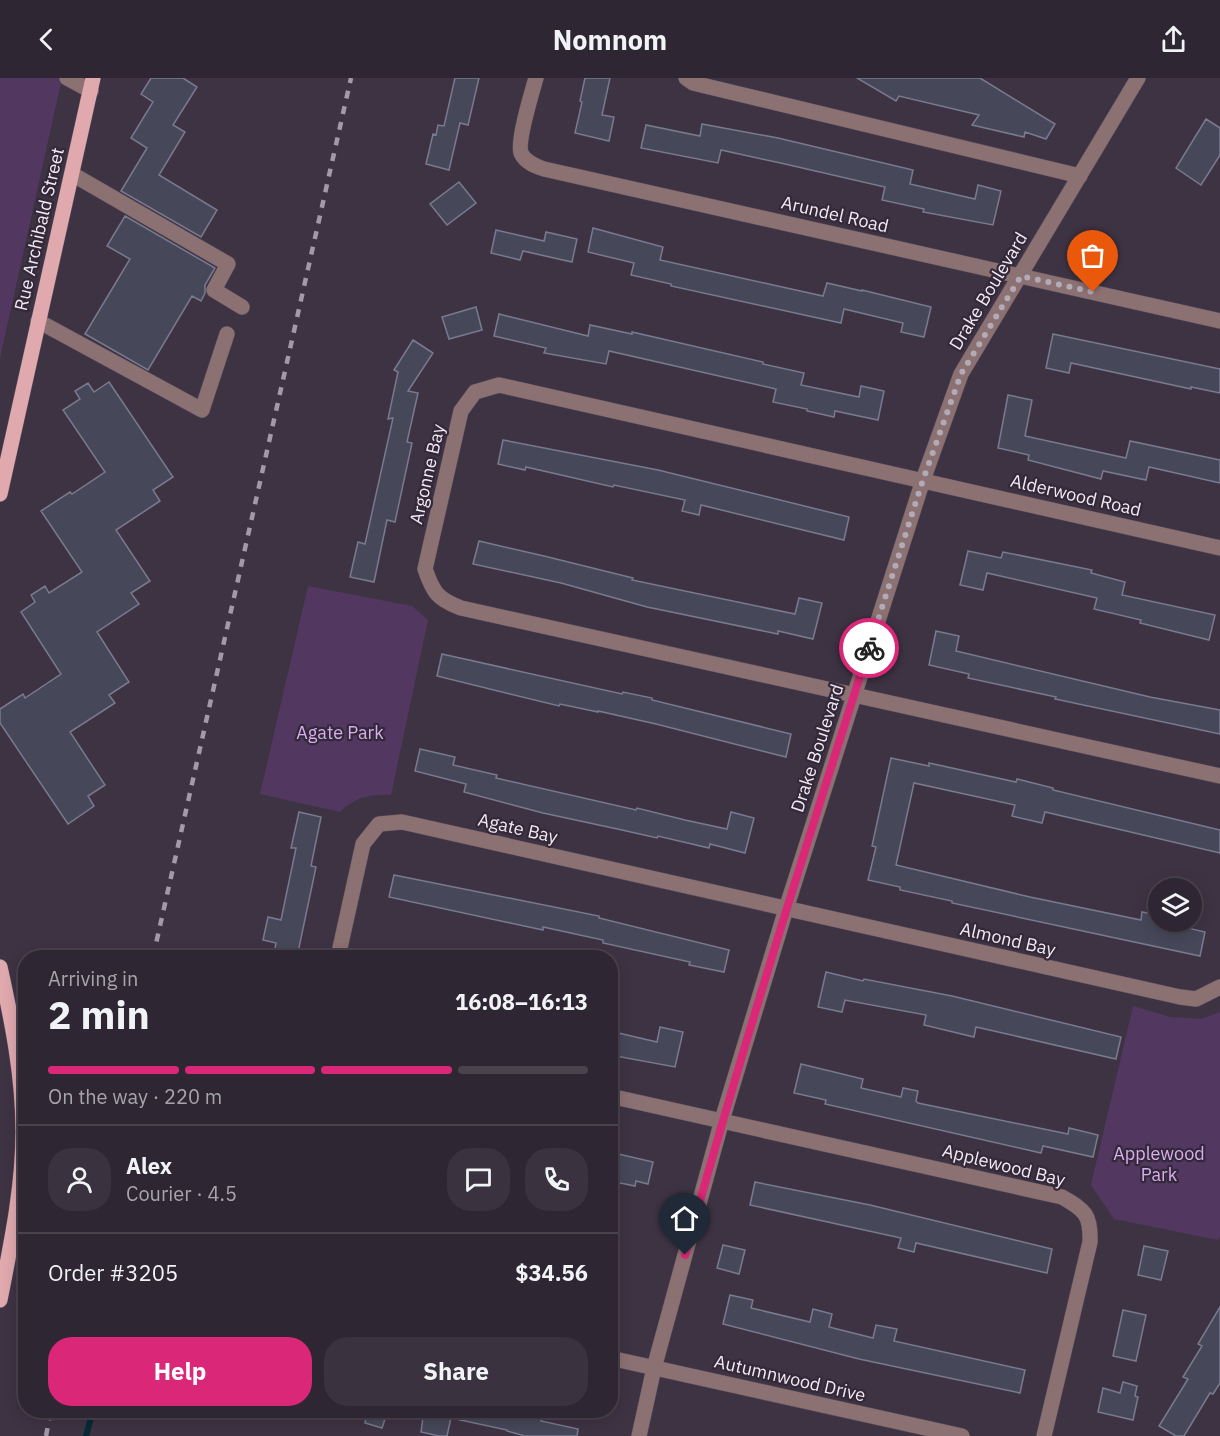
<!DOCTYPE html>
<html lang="en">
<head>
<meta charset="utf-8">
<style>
  body { margin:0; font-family:"IBM Plex Sans",sans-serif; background:#3a323e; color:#f1f3f6; height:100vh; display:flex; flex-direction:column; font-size:22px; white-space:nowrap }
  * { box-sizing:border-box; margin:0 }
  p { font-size:20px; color:#a7a5ac }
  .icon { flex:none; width:33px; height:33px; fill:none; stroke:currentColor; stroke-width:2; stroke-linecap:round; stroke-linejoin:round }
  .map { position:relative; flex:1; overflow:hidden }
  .sheet { position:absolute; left:18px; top:872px; width:600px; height:468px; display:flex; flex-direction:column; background:#2e2632; border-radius:24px; box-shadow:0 3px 15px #0003,0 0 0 2px #49434d }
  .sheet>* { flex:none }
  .buttons { position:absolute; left:1148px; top:800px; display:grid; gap:12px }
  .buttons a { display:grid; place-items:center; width:54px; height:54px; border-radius:50%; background:#2e2632; box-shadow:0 3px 15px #0003,0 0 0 2px #49434d; font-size:30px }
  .pin { position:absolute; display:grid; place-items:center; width:51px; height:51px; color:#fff; margin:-62px -26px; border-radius:50% 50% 50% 0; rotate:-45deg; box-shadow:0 0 6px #0007 }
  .pin .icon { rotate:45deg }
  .courier { position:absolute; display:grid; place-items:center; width:60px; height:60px; margin:-30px; border:4px solid #db2777; border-radius:50%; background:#fff; color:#222; box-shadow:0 2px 8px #0007 }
  .head em { font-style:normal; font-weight:800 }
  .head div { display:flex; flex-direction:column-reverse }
  .head { display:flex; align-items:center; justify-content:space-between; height:102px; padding:0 30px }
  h1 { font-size:39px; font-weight:800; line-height:45px }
  .bar { display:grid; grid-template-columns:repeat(4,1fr); gap:9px 6px; align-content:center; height:72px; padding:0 30px }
  .bar i { height:8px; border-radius:4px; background:#49434d }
  .bar .on { background:#db2777 }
  .bar p { grid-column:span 4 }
  .line { display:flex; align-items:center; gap:15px; padding:0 30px; border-top:2px solid #49434d }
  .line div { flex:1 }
  .round { display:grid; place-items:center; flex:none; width:63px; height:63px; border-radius:24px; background:#3a323e }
  .action { display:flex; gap:12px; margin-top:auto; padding:12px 30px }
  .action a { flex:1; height:69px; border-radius:24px; background:#db2777; color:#fff; font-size:24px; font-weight:800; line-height:69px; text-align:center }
  .action a+a { background:#3a323e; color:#f1f3f6 }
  header { display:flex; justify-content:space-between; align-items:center; height:78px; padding:0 30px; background:#2e2632; font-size:27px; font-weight:800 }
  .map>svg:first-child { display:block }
  .green { fill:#523860 }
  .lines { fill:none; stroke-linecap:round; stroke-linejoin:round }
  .stream { stroke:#062b37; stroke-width:6 }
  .building { fill:#46485a; stroke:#797a8f; stroke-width:1.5 }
  .minor-casing { stroke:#5b505f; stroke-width:16 }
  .major-casing { stroke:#5b505f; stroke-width:16 }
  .minor { stroke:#8c7173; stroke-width:15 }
  .major { stroke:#dfa9ae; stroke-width:15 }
  .rail { stroke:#a29aa7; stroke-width:4.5; stroke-dasharray:8 8; stroke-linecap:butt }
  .done { stroke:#b2aab7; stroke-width:6; stroke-dasharray:0 10.8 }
  .route { stroke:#db2777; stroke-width:8 }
  .labels { text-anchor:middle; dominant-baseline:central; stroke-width:4.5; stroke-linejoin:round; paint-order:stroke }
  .street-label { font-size:18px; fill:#f1eaf5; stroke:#332939 }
  .park-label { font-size:18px; fill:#daadf2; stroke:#332939 }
</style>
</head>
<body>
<header><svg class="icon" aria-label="back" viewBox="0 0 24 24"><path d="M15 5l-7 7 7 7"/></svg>Nomnom<svg class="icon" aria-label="share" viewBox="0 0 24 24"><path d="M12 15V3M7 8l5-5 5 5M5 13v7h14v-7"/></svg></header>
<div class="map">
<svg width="1220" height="1358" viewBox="0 0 1220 1358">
  <rect width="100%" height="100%" fill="#3e3343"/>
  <path class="green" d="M 0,0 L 62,0 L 0,280 Z
    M 308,508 L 412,528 L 428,542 L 391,717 C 371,716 355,719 340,734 L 260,716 Z
    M 1133,928 L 1170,939 L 1202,941 L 1220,934 L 1220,1159 L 1218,1162 L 1114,1141 L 1091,1107 Z"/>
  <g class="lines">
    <path class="stream" d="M 86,1358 L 93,1332"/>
  </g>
  <path class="building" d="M 151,0 L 183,0 L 197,9 L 173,47 L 185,54 L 159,97 L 217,132 L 201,159 L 121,113 L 147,70 L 131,60 L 153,24 L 141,16 Z
    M 455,0 L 479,0 L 468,47 L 460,45 L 449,92 L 426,86 L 433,56 L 436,57 L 438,47 L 444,48 Z
    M 585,0 L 610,0 L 602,37 L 614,39 L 609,63 L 575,55 L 582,24 L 580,23 Z
    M 857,0 L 980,0 L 1055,46 L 1046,61 L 1025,54 L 1024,59 L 972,47 L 979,37 L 899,18 L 896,23 Z
    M 1206,41 L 1220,50 L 1220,77 L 1201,107 L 1176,90 Z
    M 702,46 L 778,60 L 913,92 L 910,106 L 975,121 L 978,107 L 1001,113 L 993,147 L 923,134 L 924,131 L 882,122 L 885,109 L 785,86 L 721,72 L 718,85 L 641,70 L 646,47 L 700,58 Z
    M 459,104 L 476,125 L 447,147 L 430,126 Z
    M 125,138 L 215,190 L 205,207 L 205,215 L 201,223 L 192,218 L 148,292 L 85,256 L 130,181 L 107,168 Z
    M 593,150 L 663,169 L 660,182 L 823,218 L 827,205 L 862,213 L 862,212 L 931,229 L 924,259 L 901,254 L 903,245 L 844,231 L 841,245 L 671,208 L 671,206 L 631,197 L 634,185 L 588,174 Z
    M 496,152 L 544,163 L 546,154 L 577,161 L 572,184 L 523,173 L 520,182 L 491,175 Z
    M 476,229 L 482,252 L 449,261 L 442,239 Z
    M 499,236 L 588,258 L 590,247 L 632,256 L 632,254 L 763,284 L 763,286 L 804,295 L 801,307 L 859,319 L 861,308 L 884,313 L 878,342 L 835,333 L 834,339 L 807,333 L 807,331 L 773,324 L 776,311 L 609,273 L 606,286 L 544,275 L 546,270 L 494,258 Z
    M 1053,256 L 1220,291 L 1220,315 L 1191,309 L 1191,311 L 1071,285 L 1069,295 L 1046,290 Z
    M 413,262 L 433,275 L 408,313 L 418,315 L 407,364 L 412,365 L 395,444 L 387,442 L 374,504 L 350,499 L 358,464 L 365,466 L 393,340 L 388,341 L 398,294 L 394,292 Z
    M 109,304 L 173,399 L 153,412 L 160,423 L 116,452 L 150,503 L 131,515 L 139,526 L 97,554 L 129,604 L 109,617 L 115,625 L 70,654 L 105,707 L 88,718 L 94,728 L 68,746 L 0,645 L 0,631 L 23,616 L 25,620 L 61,596 L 21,534 L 35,524 L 31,517 L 45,508 L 49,515 L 82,494 L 41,433 L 70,414 L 72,416 L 105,394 L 63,332 L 80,321 L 75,313 L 88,305 L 94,314 Z
    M 1008,317 L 1032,322 L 1025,358 L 1126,380 L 1130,363 L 1220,382 L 1220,405 L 1149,389 L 1146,402 L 1103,393 L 1101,401 L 1028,382 L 1029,377 L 998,370 Z
    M 503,362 L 658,392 L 849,439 L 844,462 L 701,427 L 699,437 L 682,433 L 685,422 L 614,407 L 613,409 L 526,389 L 525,392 L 498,386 Z
    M 479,463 L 544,478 L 633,500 L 632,502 L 795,536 L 799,520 L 822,525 L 813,561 L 778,553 L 778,556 L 647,529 L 561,505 L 473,486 Z
    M 968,473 L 1001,480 L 1003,474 L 1092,492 L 1091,495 L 1125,504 L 1122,517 L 1215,537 L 1209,562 L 1140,545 L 1141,542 L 1094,531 L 1097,520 L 987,495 L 983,512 L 960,507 Z
    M 936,553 L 959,558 L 956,573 L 1150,619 L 1220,632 L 1220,656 L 1055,621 L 1056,619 L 968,600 L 969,596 L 929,587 Z
    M 442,576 L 622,616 L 623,614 L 652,620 L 652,622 L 791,656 L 786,679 L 656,646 L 598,633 L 598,634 L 560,626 L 559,628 L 437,598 Z
    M 420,671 L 455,679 L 453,687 L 497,697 L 496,700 L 636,732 L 637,730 L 685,742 L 727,751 L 731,734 L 754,740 L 745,775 L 710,766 L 709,770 L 658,758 L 657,760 L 622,752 L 543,735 L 464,714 L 466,706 L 415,693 Z
    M 891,680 L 929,688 L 929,685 L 1016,704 L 1017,701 L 1053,710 L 1053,712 L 1220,752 L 1220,775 L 1045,734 L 1042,745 L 1012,738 L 1015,727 L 914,705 L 896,787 L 1030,819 L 1141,842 L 1142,834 L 1158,837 L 1158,843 L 1205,854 L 1200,878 L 952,825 L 952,823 L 900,812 L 900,809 L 868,802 L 876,769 L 872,768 Z
    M 299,734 L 321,739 L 311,788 L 316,789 L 297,879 L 288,879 L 274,876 L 276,865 L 263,862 L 268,839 L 281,842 L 296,770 L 291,770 Z
    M 394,797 L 599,838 L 599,840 L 729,872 L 724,894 L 689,887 L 690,884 L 603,865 L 603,862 L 543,849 L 543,852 L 389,819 Z
    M 826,894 L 863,903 L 864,901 L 952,918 L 1121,959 L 1116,981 L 976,949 L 974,959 L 924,947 L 926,937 L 845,922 L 842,934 L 818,929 Z
    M 660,949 L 683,954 L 675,989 L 610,977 L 610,953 L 657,964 Z
    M 801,986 L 863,1001 L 861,1010 L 879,1014 L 901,1019 L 903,1010 L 918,1013 L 916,1023 L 918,1025 L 1068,1056 L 1069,1050 L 1098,1057 L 1093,1079 L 1043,1068 L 1041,1075 L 825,1026 L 826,1022 L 794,1015 Z
    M 610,1074 L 653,1084 L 648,1106 L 636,1103 L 635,1108 L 610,1103 Z
    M 755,1104 L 870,1127 L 1052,1171 L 1047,1195 L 916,1165 L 914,1174 L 898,1170 L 901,1160 L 750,1127 Z
    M 723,1167 L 745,1172 L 739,1196 L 717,1190 Z
    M 1144,1168 L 1168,1173 L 1161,1202 L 1138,1197 Z
    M 730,1217 L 753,1222 L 751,1230 L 810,1244 L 813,1231 L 832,1236 L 829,1249 L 873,1260 L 876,1247 L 897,1251 L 894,1263 L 1025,1292 L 1020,1315 L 859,1281 L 723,1246 Z
    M 1220,1229 L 1220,1305 L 1213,1316 L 1210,1315 L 1184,1358 L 1176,1358 L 1159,1348 L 1188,1301 L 1183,1299 L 1202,1268 L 1198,1266 Z
    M 1123,1232 L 1146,1237 L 1136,1283 L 1113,1278 Z
    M 1123,1304 L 1137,1308 L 1135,1318 L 1138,1319 L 1133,1342 L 1098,1334 L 1103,1310 L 1120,1315 Z
    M 368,1332 L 388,1332 L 382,1350 L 365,1345 Z
    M 424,1332 L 525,1332 L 542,1336 L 541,1343 L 578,1351 L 577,1358 L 525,1358 L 507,1353 L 507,1352 L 451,1340 L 447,1358 L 439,1358 L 421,1354 Z"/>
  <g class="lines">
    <g class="minor-casing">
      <path id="minor" d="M 67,0 L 91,13
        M 536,0 C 532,14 517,63 521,75 C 525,84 535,88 544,91 L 1220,243
        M 686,0 L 693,5 L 1080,98
        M 72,96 L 228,186 L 214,212 L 242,229
        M 38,243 L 202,332 L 227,256
        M 1220,470 L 499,307 L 475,314 L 461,333 L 425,491 C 433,514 437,521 461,530 L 1220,698
        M 338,879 L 363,766 L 379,746 L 402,744 L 1180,919 L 1196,921 L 1220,909
        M 610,1018 L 1062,1119 C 1085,1132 1091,1137 1090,1164 L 1044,1358
        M 610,1280 L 962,1358
        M 639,1358 L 654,1290 L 722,1042 L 786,831 L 923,402 L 961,296 L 1138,0"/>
    </g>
    <g class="major-casing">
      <path id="major" d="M 0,416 L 93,0
        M 0,889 C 12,943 23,998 23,1053 C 23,1110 11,1166 0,1222"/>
    </g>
    <use href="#minor" class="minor"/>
    <use href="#major" class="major"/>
    <path class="rail" d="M 153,879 L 351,0
      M 46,1358 L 51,1332"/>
  </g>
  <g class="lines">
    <path class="done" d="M 869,570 L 923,402 L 961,296 L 1021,198 L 1093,214"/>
    <path class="route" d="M 685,1177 C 741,973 805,771 869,570"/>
  </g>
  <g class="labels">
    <g class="street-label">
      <text transform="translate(835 136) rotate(13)">Arundel Road</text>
      <text transform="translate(39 151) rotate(-77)">Rue Archibald Street</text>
      <text transform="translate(988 213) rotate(-59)">Drake Boulevard</text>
      <text transform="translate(427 396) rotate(-77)">Argonne Bay</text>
      <text transform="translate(1076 417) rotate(13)">Alderwood Road</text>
      <text transform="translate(817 670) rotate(-72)">Drake Boulevard</text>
      <text transform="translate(518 750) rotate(13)">Agate Bay</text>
      <text transform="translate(1008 861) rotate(13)">Almond Bay</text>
      <text transform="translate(1004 1087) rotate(14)">Applewood Bay</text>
      <text transform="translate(790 1300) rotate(13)">Autumnwood Drive</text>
    </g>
    <g class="park-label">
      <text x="340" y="654">Agate Park</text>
      <text x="1159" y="1075">Applewood<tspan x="1159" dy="21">Park</tspan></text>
    </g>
  </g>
</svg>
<div class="buttons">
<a><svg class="icon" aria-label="layers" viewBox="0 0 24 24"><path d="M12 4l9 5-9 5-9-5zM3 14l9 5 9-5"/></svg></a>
</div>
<div class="pin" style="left:1093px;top:214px;background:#ea580c"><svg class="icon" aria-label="bag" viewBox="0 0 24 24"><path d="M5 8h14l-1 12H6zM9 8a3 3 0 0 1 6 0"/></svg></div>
<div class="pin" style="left:685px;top:1177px;background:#1f2937"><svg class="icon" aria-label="home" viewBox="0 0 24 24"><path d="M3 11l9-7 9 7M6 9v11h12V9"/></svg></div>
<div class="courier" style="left:869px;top:570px"><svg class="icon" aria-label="bike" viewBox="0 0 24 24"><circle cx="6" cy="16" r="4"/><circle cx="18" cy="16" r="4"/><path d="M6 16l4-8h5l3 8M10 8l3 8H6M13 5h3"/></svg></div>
<section class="sheet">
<div class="head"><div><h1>2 min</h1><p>Arriving in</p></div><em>16:08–16:13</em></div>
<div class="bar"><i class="on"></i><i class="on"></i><i class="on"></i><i></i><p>On the way · 220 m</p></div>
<div class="line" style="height:108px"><a class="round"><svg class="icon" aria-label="person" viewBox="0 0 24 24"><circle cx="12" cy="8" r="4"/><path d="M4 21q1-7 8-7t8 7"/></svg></a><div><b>Alex</b><p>Courier · 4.5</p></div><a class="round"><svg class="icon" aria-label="chat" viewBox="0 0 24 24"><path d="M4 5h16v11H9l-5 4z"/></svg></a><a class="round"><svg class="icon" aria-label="phone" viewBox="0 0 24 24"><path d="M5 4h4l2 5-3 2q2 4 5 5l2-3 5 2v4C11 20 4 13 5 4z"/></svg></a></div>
<div class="line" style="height:78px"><div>Order #3205</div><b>$34.56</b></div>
<div class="action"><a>Help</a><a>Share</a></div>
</section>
</div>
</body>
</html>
